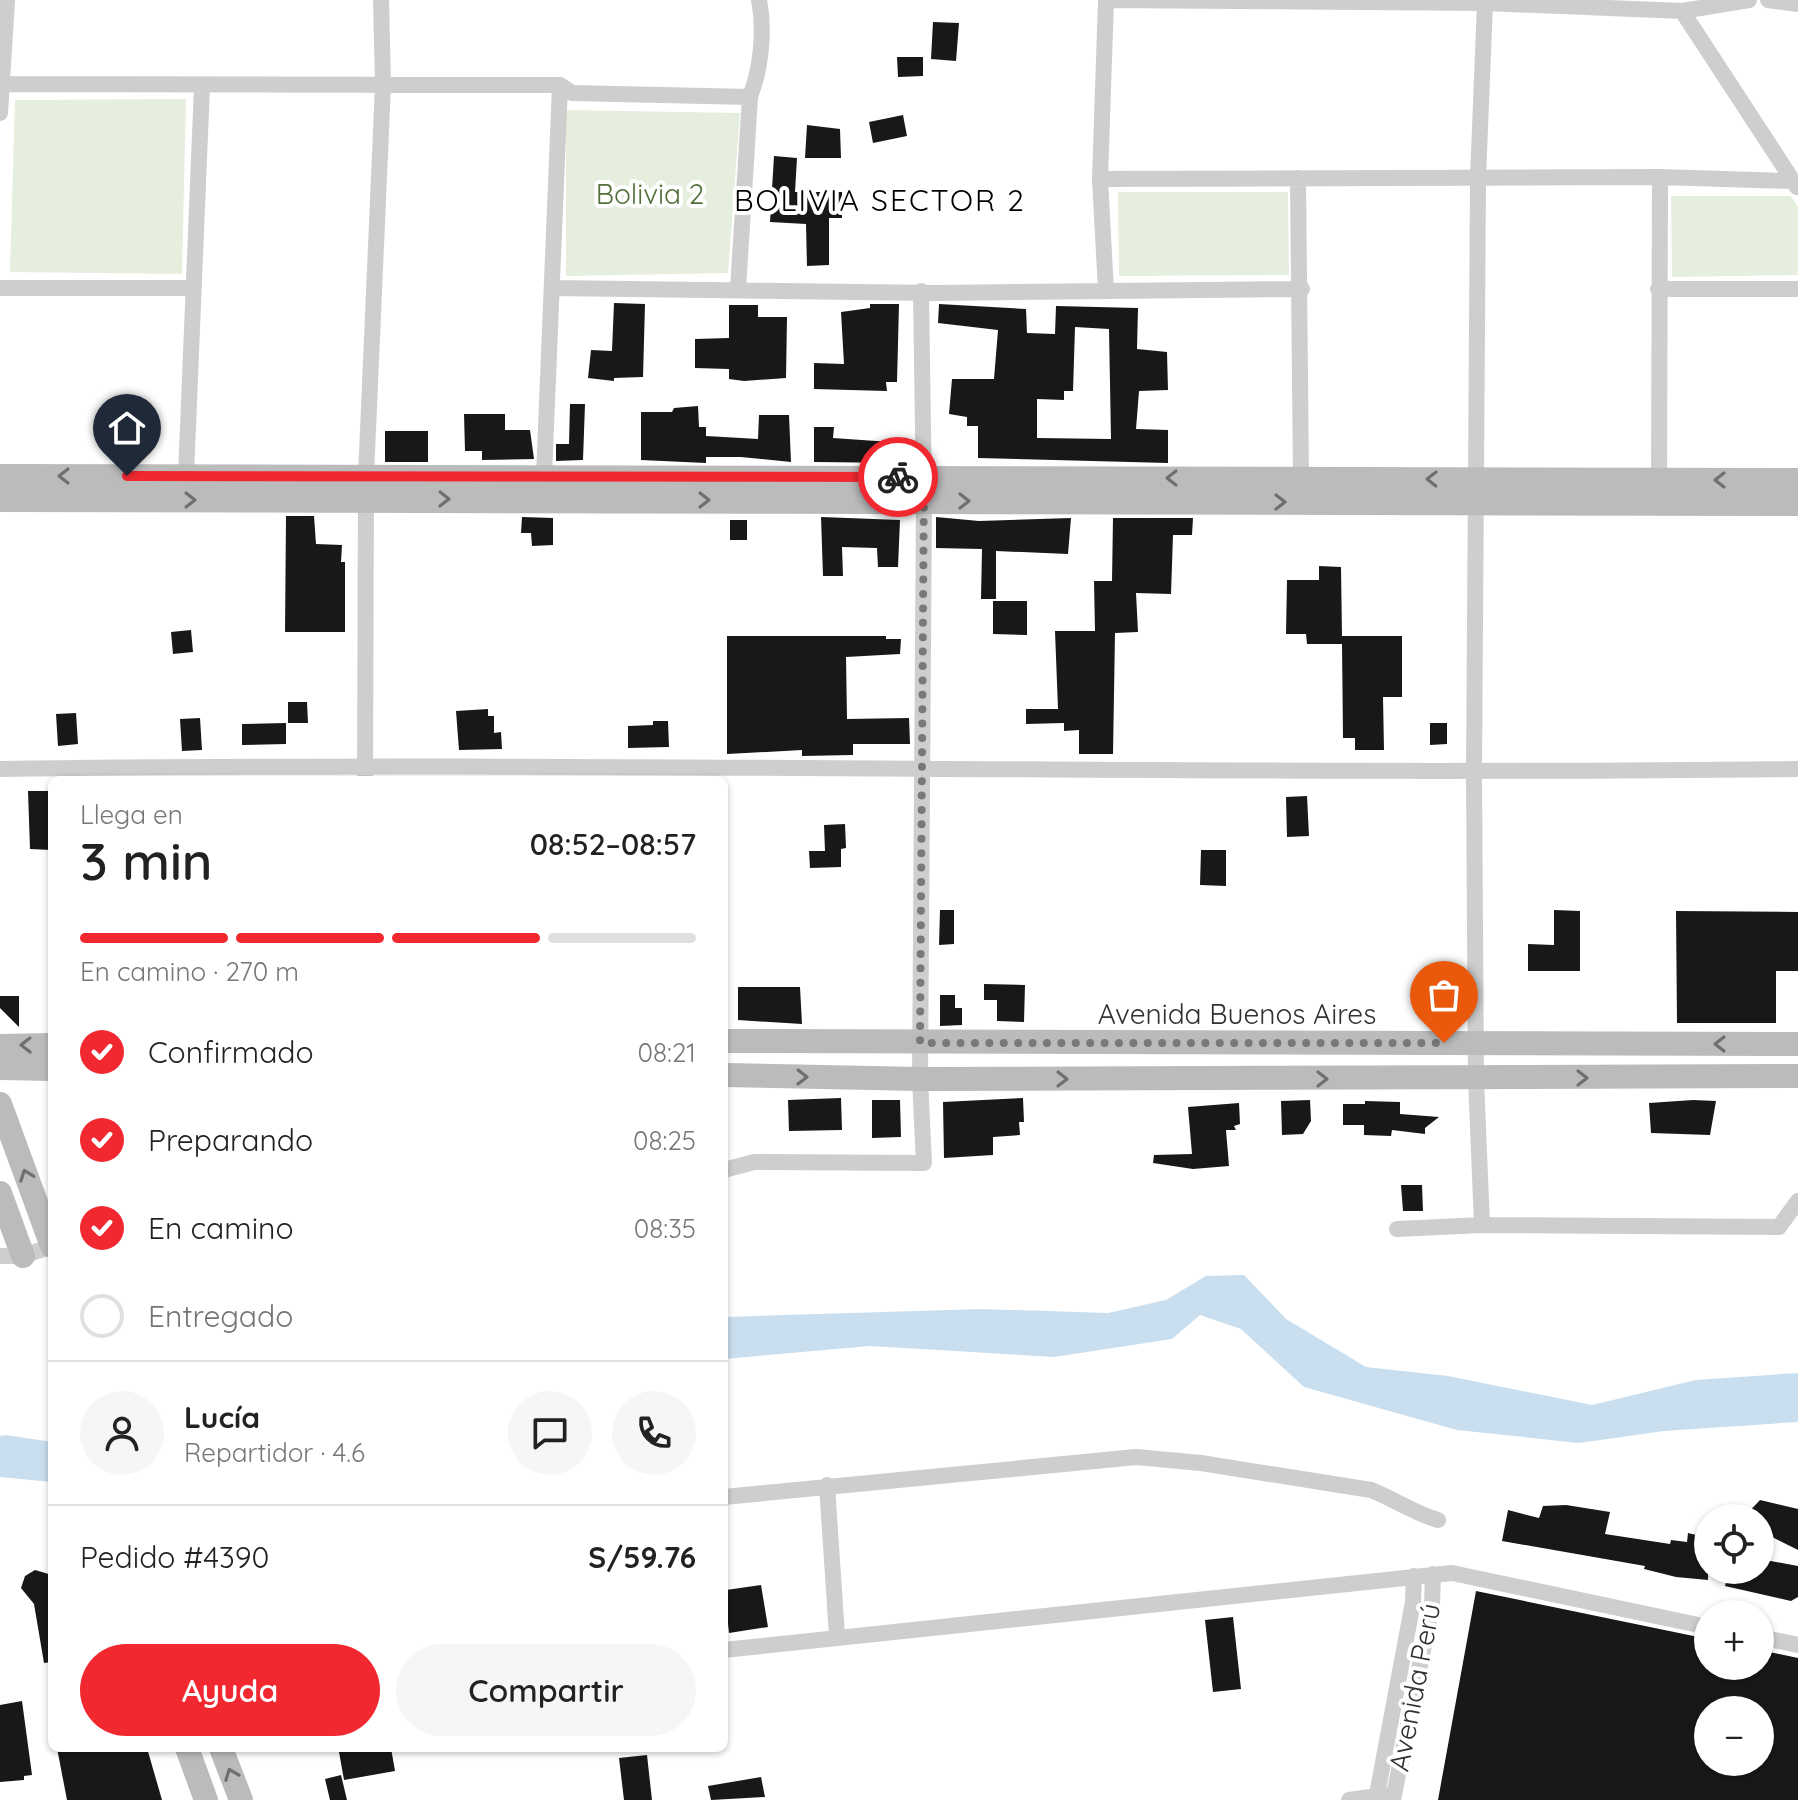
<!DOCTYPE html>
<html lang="es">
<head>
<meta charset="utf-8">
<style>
  body { margin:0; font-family:Quicksand,sans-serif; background:#f6f6f6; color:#222; height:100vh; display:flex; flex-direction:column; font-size:30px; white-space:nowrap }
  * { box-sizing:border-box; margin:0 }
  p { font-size:26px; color:#767676 }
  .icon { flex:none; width:44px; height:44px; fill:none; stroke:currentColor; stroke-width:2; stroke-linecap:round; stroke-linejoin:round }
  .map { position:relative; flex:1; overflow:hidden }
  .sheet { position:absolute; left:48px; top:776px; width:680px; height:976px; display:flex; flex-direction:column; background:#fff; border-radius:12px; box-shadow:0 2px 6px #0004 }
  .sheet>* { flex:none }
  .controls { position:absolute; left:1694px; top:1504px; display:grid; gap:16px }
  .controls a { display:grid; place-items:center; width:80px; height:80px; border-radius:50%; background:#fff; box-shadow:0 2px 6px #0004; font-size:40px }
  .pin { position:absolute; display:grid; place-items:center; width:68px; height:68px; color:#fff; margin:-82px -34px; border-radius:50% 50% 50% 0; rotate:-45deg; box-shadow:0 0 8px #0007 }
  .pin .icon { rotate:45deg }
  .courier { position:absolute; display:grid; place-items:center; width:80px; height:80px; margin:-40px; border:6px solid #f22831; border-radius:50%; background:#fff; color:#222; box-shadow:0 2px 10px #0007 }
  .summary em { font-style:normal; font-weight:600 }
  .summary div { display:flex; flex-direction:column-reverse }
  .summary { display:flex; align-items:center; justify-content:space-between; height:136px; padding:0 32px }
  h1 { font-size:52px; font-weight:600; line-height:60px }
  .bar { display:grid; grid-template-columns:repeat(4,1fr); gap:12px 8px; align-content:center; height:96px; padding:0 32px }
  .bar i { height:10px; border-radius:6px; background:#e0e0e0 }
  .bar .active { background:#f22831 }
  .bar p { grid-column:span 4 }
  .line { display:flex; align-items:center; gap:20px; padding:0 32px; border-top:2px solid #e0e0e0 }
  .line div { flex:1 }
  .round { display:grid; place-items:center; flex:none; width:84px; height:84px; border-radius:42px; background:#f6f6f6 }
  ol { padding:0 32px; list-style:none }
  li { display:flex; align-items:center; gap:24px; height:88px }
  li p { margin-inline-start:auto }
  li .icon { padding:8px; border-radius:50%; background:#f22831; color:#fff; stroke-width:4 }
  li:last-child { color:#767676 }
  li i { width:44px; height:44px; border:4px solid #e0e0e0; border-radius:50% }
  .primary-button { display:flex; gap:16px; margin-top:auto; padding:16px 32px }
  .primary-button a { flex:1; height:92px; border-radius:48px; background:#f22831; color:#fff; font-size:32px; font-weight:600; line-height:92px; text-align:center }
  .primary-button a+a { background:#f6f6f6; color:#222 }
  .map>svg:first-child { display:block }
  .green { fill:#e6eede }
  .water { fill:#c9dfef }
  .building { fill:#181818; fill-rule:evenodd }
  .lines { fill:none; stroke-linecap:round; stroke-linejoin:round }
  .street { stroke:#cecece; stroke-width:16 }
  .secondary { stroke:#bbb; stroke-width:24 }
  .oneway { stroke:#6f6f6f }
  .done { stroke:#797979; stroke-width:8; stroke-dasharray:0 14.4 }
  .route { stroke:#f22831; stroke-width:10 }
  .labels { text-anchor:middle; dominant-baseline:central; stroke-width:8; stroke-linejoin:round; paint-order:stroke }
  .park-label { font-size:28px; fill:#52703a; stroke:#fff }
  .street-label { font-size:28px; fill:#313131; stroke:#fff }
  .neighbourhood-label { font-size:30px; letter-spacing:2px; fill:#000; stroke:#fff }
</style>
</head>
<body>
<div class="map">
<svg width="1798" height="1800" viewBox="0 0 1798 1800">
  <rect width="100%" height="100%" fill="#fff"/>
  <path class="green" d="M 186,99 L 182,274 L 10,272 L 15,100 Z
    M 566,110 L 740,113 L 728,273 L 566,276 Z
    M 1118,192 L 1288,192 L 1289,275 L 1119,276 Z
    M 1671,196 L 1791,196 L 1798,207 L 1798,275 L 1672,277 Z"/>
  <path class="water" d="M 1244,1275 L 1286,1319 L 1366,1367 L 1448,1376 L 1592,1405 L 1696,1380 L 1798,1373 L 1798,1422 L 1664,1431 L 1579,1443 L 1457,1430 L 1304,1387 L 1241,1329 L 1200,1315 L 1172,1339 L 1054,1357 L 870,1346 L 724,1359 L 724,1317 L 981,1309 L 1108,1313 L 1166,1300 L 1206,1276 Z
    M 6,1435 L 52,1442 L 52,1482 L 0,1477 L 0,1436 Z"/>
  <path class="building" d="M 933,22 L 959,23 L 956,61 L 931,59 Z
    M 897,57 L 923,57 L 923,76 L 898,77 Z
    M 903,115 L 907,136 L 873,143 L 869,122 Z
    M 807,125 L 840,129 L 841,158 L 805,158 Z
    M 774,156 L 797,158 L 795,192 L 842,192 L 842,218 L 829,218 L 829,265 L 807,266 L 806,224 L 770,222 Z
    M 614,303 L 645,304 L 643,377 L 614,378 L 614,381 L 588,378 L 591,350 L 612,351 Z
    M 870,304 L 899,304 L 897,382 L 886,382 L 887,391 L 814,389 L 814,363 L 844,364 L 841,312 L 870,308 Z
    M 939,304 L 1026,309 L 1027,333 L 1055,334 L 1056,306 L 1138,308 L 1137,349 L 1167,352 L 1168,390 L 1139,391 L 1136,429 L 1168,430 L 1168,463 L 978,458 L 978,426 L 967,426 L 967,417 L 949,414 L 952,379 L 994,379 L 998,330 L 938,323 ZM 1075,327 L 1109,329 L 1111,439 L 1037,438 L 1037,399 L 1064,400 L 1064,391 L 1073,391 Z
    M 729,305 L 758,305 L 758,317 L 787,317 L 786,378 L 744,381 L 729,379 L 729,369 L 695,368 L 695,339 L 729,338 Z
    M 570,404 L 585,404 L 583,460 L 556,461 L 556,444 L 569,444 Z
    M 698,406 L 699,427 L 706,427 L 706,436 L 758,439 L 759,415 L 789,415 L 791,462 L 741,457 L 706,457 L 706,463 L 641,460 L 641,412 L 672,412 L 674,408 Z
    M 464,414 L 505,414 L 505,430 L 530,430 L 534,459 L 482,460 L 482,451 L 465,451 Z
    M 814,427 L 834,427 L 833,438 L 905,443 L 904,463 L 814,462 Z
    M 385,431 L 428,431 L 428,462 L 385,462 Z
    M 286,516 L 314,516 L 316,544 L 342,545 L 341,562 L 345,562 L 345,632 L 285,632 Z
    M 522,517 L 553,518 L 553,545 L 532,546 L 531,533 L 521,533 Z
    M 821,517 L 900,520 L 898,567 L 878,567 L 877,548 L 842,547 L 843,576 L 823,576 Z
    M 936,517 L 979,521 L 1071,518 L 1068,554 L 996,551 L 996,599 L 981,599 L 982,549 L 936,548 Z
    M 1113,518 L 1193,518 L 1192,535 L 1173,535 L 1171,594 L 1136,593 L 1138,632 L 1115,633 L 1113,754 L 1079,754 L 1079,730 L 1064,731 L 1064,723 L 1026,724 L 1026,709 L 1058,709 L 1055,631 L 1095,631 L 1094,581 L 1112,581 Z
    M 730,520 L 747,520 L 747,540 L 730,540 Z
    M 1319,566 L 1341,567 L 1342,636 L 1402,636 L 1402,697 L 1383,697 L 1384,750 L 1355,750 L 1355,738 L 1343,738 L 1342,644 L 1307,644 L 1306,634 L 1286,634 L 1287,580 L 1319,580 Z
    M 993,601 L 1027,601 L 1027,635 L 993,634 Z
    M 191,630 L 193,652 L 173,654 L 171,632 Z
    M 727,636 L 886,636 L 886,639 L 901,639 L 900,654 L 846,657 L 847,719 L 909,718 L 910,744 L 853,744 L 853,755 L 802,756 L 802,750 L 727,754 Z
    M 288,702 L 307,702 L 308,723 L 288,723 Z
    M 488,709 L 488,716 L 494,716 L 494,733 L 501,732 L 502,749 L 459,750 L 456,711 Z
    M 76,713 L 78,744 L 58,746 L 56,714 Z
    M 200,718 L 202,750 L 182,751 L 180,719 Z
    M 653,721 L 668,721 L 669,747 L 628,748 L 628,726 L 653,725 Z
    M 286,723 L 286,744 L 242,745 L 242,724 Z
    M 1430,723 L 1447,723 L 1447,744 L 1430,745 Z
    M 28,791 L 52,791 L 51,850 L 30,849 Z
    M 1307,796 L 1309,836 L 1287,837 L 1286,797 Z
    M 845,824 L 846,848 L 841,849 L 841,867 L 810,868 L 809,851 L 825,851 L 824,825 Z
    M 1201,850 L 1226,850 L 1226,886 L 1200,885 Z
    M 940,910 L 954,910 L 954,944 L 939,945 Z
    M 1554,910 L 1580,911 L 1580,971 L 1528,971 L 1528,944 L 1554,945 Z
    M 1676,911 L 1798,912 L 1798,971 L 1776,971 L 1776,1023 L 1677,1023 Z
    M 984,984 L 1025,985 L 1024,1022 L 997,1021 L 997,1000 L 984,1000 Z
    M 738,987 L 800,987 L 802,1024 L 738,1020 Z
    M 940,995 L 955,995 L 955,1008 L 962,1008 L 962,1025 L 940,1026 Z
    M 0,996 L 19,996 L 19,1027 L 0,1008 Z
    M 841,1098 L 842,1130 L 789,1131 L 788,1100 Z
    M 1023,1098 L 1024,1122 L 1019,1122 L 1020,1135 L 993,1137 L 993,1155 L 944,1158 L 943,1102 Z
    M 872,1100 L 900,1100 L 901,1137 L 872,1138 Z
    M 1310,1100 L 1311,1121 L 1303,1134 L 1282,1135 L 1281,1101 Z
    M 1693,1100 L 1716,1101 L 1710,1135 L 1651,1133 L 1649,1103 Z
    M 1365,1101 L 1400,1102 L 1400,1114 L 1439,1117 L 1425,1128 L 1425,1134 L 1392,1130 L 1391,1136 L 1364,1135 L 1364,1125 L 1343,1125 L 1343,1104 L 1365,1104 Z
    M 1239,1103 L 1240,1124 L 1234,1126 L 1236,1130 L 1226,1130 L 1229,1166 L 1193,1169 L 1153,1163 L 1154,1155 L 1192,1154 L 1188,1107 Z
    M 1401,1185 L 1422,1185 L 1423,1211 L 1403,1211 Z
    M 1760,1500 L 1798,1509 L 1798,1550 L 1760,1531 L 1760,1518 L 1743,1518 Z
    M 1566,1505 L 1610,1512 L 1605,1534 L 1670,1544 L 1671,1540 L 1687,1542 L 1688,1533 L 1708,1538 L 1708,1580 L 1676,1577 L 1644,1569 L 1645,1566 L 1502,1541 L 1508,1510 L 1539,1518 L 1543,1506 Z
    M 1760,1559 L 1798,1566 L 1798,1597 L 1791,1601 L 1725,1586 L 1729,1570 L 1760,1570 Z
    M 35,1570 L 52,1575 L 52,1662 L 44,1663 L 34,1604 L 21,1588 L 25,1576 Z
    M 761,1585 L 768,1627 L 729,1633 L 728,1624 L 724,1624 L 726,1590 Z
    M 1476,1591 L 1708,1639 L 1708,1666 L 1760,1666 L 1760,1650 L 1798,1658 L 1798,1800 L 1438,1800 ZM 1708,1710 L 1760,1710 L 1760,1762 L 1708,1762 Z
    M 1233,1617 L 1241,1689 L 1213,1692 L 1205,1620 Z
    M 22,1701 L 32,1775 L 24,1776 L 24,1780 L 0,1782 L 0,1705 Z
    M 57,1748 L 147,1748 L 162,1800 L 67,1800 Z
    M 362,1748 L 391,1748 L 395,1771 L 344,1780 L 339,1752 Z
    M 647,1755 L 652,1800 L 624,1800 L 619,1758 Z
    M 341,1775 L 347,1800 L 330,1800 L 325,1779 Z
    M 761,1777 L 765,1797 L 711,1800 L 708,1786 Z"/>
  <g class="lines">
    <path class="street" d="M 1106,0 L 1485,3 L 1682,11 L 1749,0
      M 1768,0 L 1798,4
      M 1682,11 L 1797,187
      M 1,84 L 560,85 L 572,93 L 750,97
      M 0,113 L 7,0
      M 1298,178 L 1301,479
      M 1100,179 L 1660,177 L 1792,181
      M 0,288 L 193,288
      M 552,288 L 935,293 L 1302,289
      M 738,289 L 750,97 C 761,68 765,31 759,0
      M 1658,289 L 1798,289
      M 1106,291 L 1100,179 L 1106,0
      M 186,475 L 202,86
      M 544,476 L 560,85
      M 1659,481 L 1660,177
      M 0,769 C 599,761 1199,776 1798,769
      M 365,780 L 366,476 L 383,85 L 381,0
      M 724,1170 L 754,1162 L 924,1163 L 920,1079 L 924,500 L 921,291
      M 1482,1225 L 1476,1079 L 1474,773 L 1478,178 L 1485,3
      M 1397,1229 L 1482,1225 L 1779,1227 L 1798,1201
      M 0,1256 L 23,1256 L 52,1246
      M 827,1485 L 837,1636
      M 724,1497 L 1136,1457 L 1201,1463 L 1371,1490 C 1394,1499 1414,1513 1438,1520
      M 1760,1637 L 1798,1645
      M 724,1650 L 1452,1573 L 1708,1627
      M 1349,1800 L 1384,1795
      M 1376,1800 L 1413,1602 L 1414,1576
      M 1393,1800 L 1432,1605 L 1433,1574"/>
    <path class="secondary" d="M 0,476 L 1798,480
      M 0,500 L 1798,504
      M 724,1041 L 1798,1044
      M 0,1046 L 52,1045
      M 0,1068 L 52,1069
      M 724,1075 L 920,1079 L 1798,1076
      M 0,1104 L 52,1246
      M 0,1193 L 23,1256
      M 187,1748 L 206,1800
      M 221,1748 L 241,1800"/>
  </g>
  <defs><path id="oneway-chevron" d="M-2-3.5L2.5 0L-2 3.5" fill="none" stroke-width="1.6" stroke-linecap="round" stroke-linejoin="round" transform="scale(2)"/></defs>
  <g class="oneway">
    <use href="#oneway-chevron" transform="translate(64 476) rotate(180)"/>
    <use href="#oneway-chevron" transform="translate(1172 478) rotate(-180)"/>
    <use href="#oneway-chevron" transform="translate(1432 479) rotate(-179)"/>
    <use href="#oneway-chevron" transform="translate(1720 480) rotate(180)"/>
    <use href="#oneway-chevron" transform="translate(444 499) rotate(1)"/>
    <use href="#oneway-chevron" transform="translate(190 500)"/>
    <use href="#oneway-chevron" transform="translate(704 500)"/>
    <use href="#oneway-chevron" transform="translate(964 501)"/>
    <use href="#oneway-chevron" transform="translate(1280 502)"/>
    <use href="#oneway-chevron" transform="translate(1720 1044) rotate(-180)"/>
    <use href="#oneway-chevron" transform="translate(26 1045) rotate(179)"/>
    <use href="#oneway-chevron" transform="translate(802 1077) rotate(1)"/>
    <use href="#oneway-chevron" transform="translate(1582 1078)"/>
    <use href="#oneway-chevron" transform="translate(1062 1079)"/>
    <use href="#oneway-chevron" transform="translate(1322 1079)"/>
    <use href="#oneway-chevron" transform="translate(26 1175) rotate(-110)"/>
    <use href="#oneway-chevron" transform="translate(231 1774) rotate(-111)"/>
  </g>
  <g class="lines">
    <path class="done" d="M 898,477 L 924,476 L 920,1043 L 1444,1043"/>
    <path class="route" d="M 127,476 L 898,477"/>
  </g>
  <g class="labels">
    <g class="park-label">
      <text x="650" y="193">Bolivia 2</text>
    </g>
    <g class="street-label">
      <text x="1237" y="1013">Avenida Buenos Aires</text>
      <text transform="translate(1414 1687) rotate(-79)">Avenida Perú</text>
    </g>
    <g class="neighbourhood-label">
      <text x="880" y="200">BOLIVIA SECTOR 2</text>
    </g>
  </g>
</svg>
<div class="controls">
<a><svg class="icon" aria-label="locate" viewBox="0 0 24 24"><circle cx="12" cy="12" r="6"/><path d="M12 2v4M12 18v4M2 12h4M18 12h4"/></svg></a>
<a>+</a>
<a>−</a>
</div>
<div class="pin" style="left:1444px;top:1043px;background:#ea580c"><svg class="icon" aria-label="bag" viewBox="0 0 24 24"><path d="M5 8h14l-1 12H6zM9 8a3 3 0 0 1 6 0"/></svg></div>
<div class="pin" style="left:127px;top:476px;background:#1f2937"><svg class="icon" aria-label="home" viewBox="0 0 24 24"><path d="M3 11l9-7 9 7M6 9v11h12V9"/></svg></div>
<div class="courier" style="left:898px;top:477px"><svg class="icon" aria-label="bike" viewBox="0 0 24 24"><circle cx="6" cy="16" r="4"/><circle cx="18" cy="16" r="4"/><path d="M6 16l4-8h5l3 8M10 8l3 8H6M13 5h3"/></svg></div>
<section class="sheet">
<div class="summary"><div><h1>3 min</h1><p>Llega en</p></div><em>08:52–08:57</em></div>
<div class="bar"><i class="active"></i><i class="active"></i><i class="active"></i><i></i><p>En camino · 270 m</p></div>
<ol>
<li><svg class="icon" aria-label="check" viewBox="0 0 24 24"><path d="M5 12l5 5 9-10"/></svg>Confirmado<p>08:21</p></li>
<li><svg class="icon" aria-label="check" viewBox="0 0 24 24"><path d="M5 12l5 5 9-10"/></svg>Preparando<p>08:25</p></li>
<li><svg class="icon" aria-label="check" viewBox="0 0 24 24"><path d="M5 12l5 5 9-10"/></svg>En camino<p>08:35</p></li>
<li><i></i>Entregado</li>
</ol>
<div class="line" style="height:144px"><a class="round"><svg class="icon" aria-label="person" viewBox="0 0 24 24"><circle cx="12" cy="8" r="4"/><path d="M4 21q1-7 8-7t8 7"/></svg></a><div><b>Lucía</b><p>Repartidor · 4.6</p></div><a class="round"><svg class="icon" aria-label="chat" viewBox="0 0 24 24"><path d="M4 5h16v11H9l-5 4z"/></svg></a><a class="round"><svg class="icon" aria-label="phone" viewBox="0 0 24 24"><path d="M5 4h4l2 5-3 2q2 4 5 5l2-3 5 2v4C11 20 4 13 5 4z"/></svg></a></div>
<div class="line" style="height:104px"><div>Pedido #4390</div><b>S/59.76</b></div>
<div class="primary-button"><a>Ayuda</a><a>Compartir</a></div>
</section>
</div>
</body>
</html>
